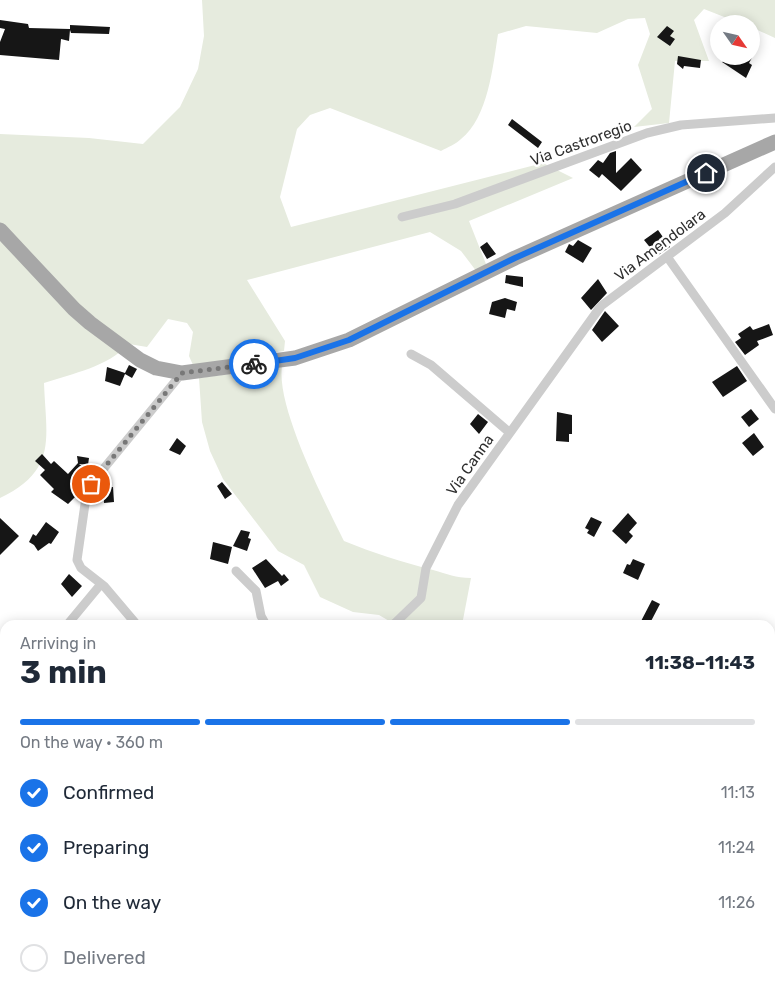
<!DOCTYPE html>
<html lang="en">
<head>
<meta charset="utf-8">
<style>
  body { margin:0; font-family:Rubik,sans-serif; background:#f6f6f7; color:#1f2937; height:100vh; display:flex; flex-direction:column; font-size:19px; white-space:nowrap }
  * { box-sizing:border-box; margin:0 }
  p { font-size:16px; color:#747a83 }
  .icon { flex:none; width:28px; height:28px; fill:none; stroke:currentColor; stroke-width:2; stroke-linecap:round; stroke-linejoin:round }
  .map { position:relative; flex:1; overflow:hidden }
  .panel { position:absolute; left:0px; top:620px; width:775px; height:375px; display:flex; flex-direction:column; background:#fff; border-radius:15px 15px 0 0; box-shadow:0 2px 12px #0003 }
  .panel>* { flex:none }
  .needle { width:32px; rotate:124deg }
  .tools { position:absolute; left:710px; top:15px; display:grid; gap:10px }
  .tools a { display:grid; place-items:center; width:50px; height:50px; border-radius:50%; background:#fff; box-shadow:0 2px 12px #0003; font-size:25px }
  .pin { position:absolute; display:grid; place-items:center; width:42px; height:42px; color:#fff; margin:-21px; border:2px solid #fff; border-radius:50%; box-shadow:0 1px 5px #0007 }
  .courier { position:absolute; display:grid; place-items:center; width:50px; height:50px; margin:-25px; border:4px solid #1a73e8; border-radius:50%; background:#fff; color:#222; box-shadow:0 1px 6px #0007 }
  .overview em { font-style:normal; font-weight:700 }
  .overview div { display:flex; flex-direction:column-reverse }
  .overview { display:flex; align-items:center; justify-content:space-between; height:85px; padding:0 20px }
  h1 { font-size:32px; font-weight:700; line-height:38px }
  .bar { display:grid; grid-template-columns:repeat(4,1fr); gap:8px 5px; align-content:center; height:60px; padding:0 20px }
  .bar i { height:6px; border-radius:4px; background:#e0e1e3 }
  .bar .on { background:#1a73e8 }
  .bar p { grid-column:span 4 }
  ol { padding:0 20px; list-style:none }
  li { display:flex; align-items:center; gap:15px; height:55px }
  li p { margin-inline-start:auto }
  li .icon { padding:5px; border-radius:50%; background:#1a73e8; color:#fff; stroke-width:4 }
  li:last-child { color:#747a83 }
  li i { width:28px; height:28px; border:2px solid #e0e1e3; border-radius:50% }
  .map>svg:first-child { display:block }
  .green { fill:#e6ebde }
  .building { fill:#161616 }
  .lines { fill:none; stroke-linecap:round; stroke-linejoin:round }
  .minor { stroke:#ccc; stroke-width:9 }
  .primary { stroke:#a7a7a7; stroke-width:15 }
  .done { stroke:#787878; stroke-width:5; stroke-dasharray:0 9 }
  .route { stroke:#1a73e8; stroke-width:6 }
  .labels { text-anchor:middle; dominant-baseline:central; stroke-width:5; stroke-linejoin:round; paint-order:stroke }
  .street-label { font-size:15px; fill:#2f2f2f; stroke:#fff }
</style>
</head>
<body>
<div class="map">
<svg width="775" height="995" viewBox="0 0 775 995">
  <rect width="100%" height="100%" fill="#fff"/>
  <path class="green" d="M 202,0 L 775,0 L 775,38 L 751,27 L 751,24 L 742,24 L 704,9 L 694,20 L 709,61 L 675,61 L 669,123 L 634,127 L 652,109 L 638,65 L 650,34 L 645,18 L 628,19 L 597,33 L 526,26 L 498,34 C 493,66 488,118 461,139 C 456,144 448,147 441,151 L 330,108 L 310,115 L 297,129 L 280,197 L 291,227 L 543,163 L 573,178 L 469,221 L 486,264 L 477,272 L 461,251 L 430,232 L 247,280 L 285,341 L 284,351 L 193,365 L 189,356 L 193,332 L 187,323 L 168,319 L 147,347 L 129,344 C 107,367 74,373 44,383 C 46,438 58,470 0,498 L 0,134 L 89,138 L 143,144 L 180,107 L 198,69 L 204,36 Z
    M 282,367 C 276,407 325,503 344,541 C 373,553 402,562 433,570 C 448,574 455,578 471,578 L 462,625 L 396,625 L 379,615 L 353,612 L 320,597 L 304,565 L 278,551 L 223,479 L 210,451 L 202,422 L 199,378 Z
    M 770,767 L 775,767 L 775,826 L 770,824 Z"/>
  <path class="building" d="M 0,20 L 28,24 L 29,28 L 70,29 L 70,25 L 110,27 L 109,34 L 71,33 L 70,30 L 69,41 L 61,39 L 59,60 L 0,55 L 0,42 L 5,29 L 0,28 Z
    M 667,26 L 674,31 L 670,36 L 675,39 L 670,46 L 657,37 Z
    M 678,56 L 701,60 L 700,68 L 684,66 L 683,69 L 677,64 Z
    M 720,56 L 753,56 L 749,63 L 752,65 L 746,78 L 722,62 L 724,61 Z
    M 512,119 L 542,142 L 538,148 L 508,125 Z
    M 616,151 L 616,173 L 631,158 L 642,170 L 621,191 L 602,174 L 599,178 L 589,170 L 598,160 L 603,163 L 610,153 Z
    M 658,230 L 670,247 L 657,256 L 644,240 Z
    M 578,240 L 592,248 L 583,263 L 565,252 L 569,244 L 573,246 Z
    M 487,242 L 496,254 L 487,259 L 480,247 Z
    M 506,275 L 523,277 L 523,287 L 505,283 Z
    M 598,279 L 607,293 L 591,310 L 581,298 Z
    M 505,298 L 517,302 L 515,311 L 507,309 L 505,318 L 489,314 L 492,302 Z
    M 605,311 L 619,326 L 602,342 L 592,330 Z
    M 769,324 L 773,335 L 757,341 L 759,345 L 745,355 L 735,342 L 741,338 L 738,334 L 750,326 L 753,330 Z
    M 129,365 L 137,369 L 132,378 L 125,374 L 120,386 L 105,381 L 107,367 L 125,373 Z
    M 737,366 L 747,381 L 723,397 L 712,382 Z
    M 751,409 L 759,419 L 749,427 L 741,417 Z
    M 557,412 L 572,415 L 572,434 L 569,434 L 569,442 L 556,441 Z
    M 478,414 L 488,422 L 479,434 L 470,424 Z
    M 754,433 L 764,447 L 753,456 L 742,443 Z
    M 177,438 L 186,446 L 180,455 L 169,450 Z
    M 42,454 L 51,464 L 54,461 L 68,474 L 78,463 L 77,456 L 89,458 L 88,465 L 79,464 L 83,467 L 73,478 L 83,489 L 68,504 L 51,492 L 54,489 L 40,475 L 45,470 L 35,461 Z
    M 222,482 L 232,494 L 225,499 L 217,486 Z
    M 113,487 L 114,502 L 104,503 L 103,488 Z
    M 628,513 L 637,523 L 629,532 L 633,536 L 626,544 L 612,531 Z
    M 591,517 L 602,522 L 594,537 L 587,533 L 589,530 L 585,528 Z
    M 0,518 L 19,536 L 0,555 Z
    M 46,522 L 59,532 L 51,544 L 49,543 L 38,551 L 34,545 L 29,542 L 33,534 L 36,536 Z
    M 241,530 L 250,532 L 248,538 L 251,539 L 247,551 L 233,546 Z
    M 213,542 L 232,547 L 228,564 L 210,559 Z
    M 266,559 L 282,576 L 284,574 L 289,580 L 281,586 L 278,581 L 265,588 L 252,568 Z
    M 633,559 L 645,564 L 638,580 L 623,573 L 627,564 L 630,565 Z
    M 69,574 L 82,586 L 72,597 L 61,584 Z
    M 652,600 L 660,604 L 649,625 L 639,625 Z"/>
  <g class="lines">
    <path class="minor" d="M 402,217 L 455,204 L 647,133 L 681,125 L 775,118
      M 668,258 L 775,409
      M 411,354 L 431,365 L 509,432
      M 236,571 L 256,591 L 261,616 L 266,625
      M 67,625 L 101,584
      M 137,625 L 104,586 L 81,568 L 77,560 L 85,504 L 91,484 L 182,373
      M 393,625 L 421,598 L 426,568 L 458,505 L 601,306 L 725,213 L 775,167
      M 770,979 L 775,981
      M 11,995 L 15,990
      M 234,995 L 237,990
      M 663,995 L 672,990"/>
    <path class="primary" d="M 0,230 L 74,309 L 90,323 L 140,360 L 156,368 L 182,373 L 295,358 L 349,340 L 515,258 L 775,142"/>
  </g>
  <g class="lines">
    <path class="done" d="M 91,484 L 182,373 L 254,364"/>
    <path class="route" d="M 254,364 L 295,358 L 349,340 L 515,258 L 706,173"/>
  </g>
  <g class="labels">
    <g class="street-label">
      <text transform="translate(581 143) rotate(-20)">Via Castroregio</text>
      <text transform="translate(660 245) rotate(-37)">Via Amendolara</text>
      <text transform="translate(470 465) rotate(-55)">Via Canna</text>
    </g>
  </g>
</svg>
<div class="tools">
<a><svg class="needle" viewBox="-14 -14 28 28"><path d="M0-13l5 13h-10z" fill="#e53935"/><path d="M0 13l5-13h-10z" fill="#747a83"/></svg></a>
</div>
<div class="pin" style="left:91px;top:484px;background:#ea580c"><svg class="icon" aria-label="bag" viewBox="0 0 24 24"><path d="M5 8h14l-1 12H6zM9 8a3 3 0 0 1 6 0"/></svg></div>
<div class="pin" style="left:706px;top:173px;background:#1f2937"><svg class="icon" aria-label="home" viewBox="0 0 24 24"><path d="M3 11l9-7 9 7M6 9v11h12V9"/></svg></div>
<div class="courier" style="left:254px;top:364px"><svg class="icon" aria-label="bike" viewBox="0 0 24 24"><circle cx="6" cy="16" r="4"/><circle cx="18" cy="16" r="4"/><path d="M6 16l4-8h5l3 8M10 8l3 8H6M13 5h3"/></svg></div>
<section class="panel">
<div class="overview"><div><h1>3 min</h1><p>Arriving in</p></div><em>11:38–11:43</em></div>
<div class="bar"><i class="on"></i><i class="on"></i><i class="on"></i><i></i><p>On the way · 360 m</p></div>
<ol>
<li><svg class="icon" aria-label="check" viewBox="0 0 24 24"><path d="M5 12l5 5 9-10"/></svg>Confirmed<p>11:13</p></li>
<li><svg class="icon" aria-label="check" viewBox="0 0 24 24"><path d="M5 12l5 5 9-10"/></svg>Preparing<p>11:24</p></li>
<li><svg class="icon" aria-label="check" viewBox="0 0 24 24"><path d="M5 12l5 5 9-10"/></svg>On the way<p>11:26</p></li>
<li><i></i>Delivered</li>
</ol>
</section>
</div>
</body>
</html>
